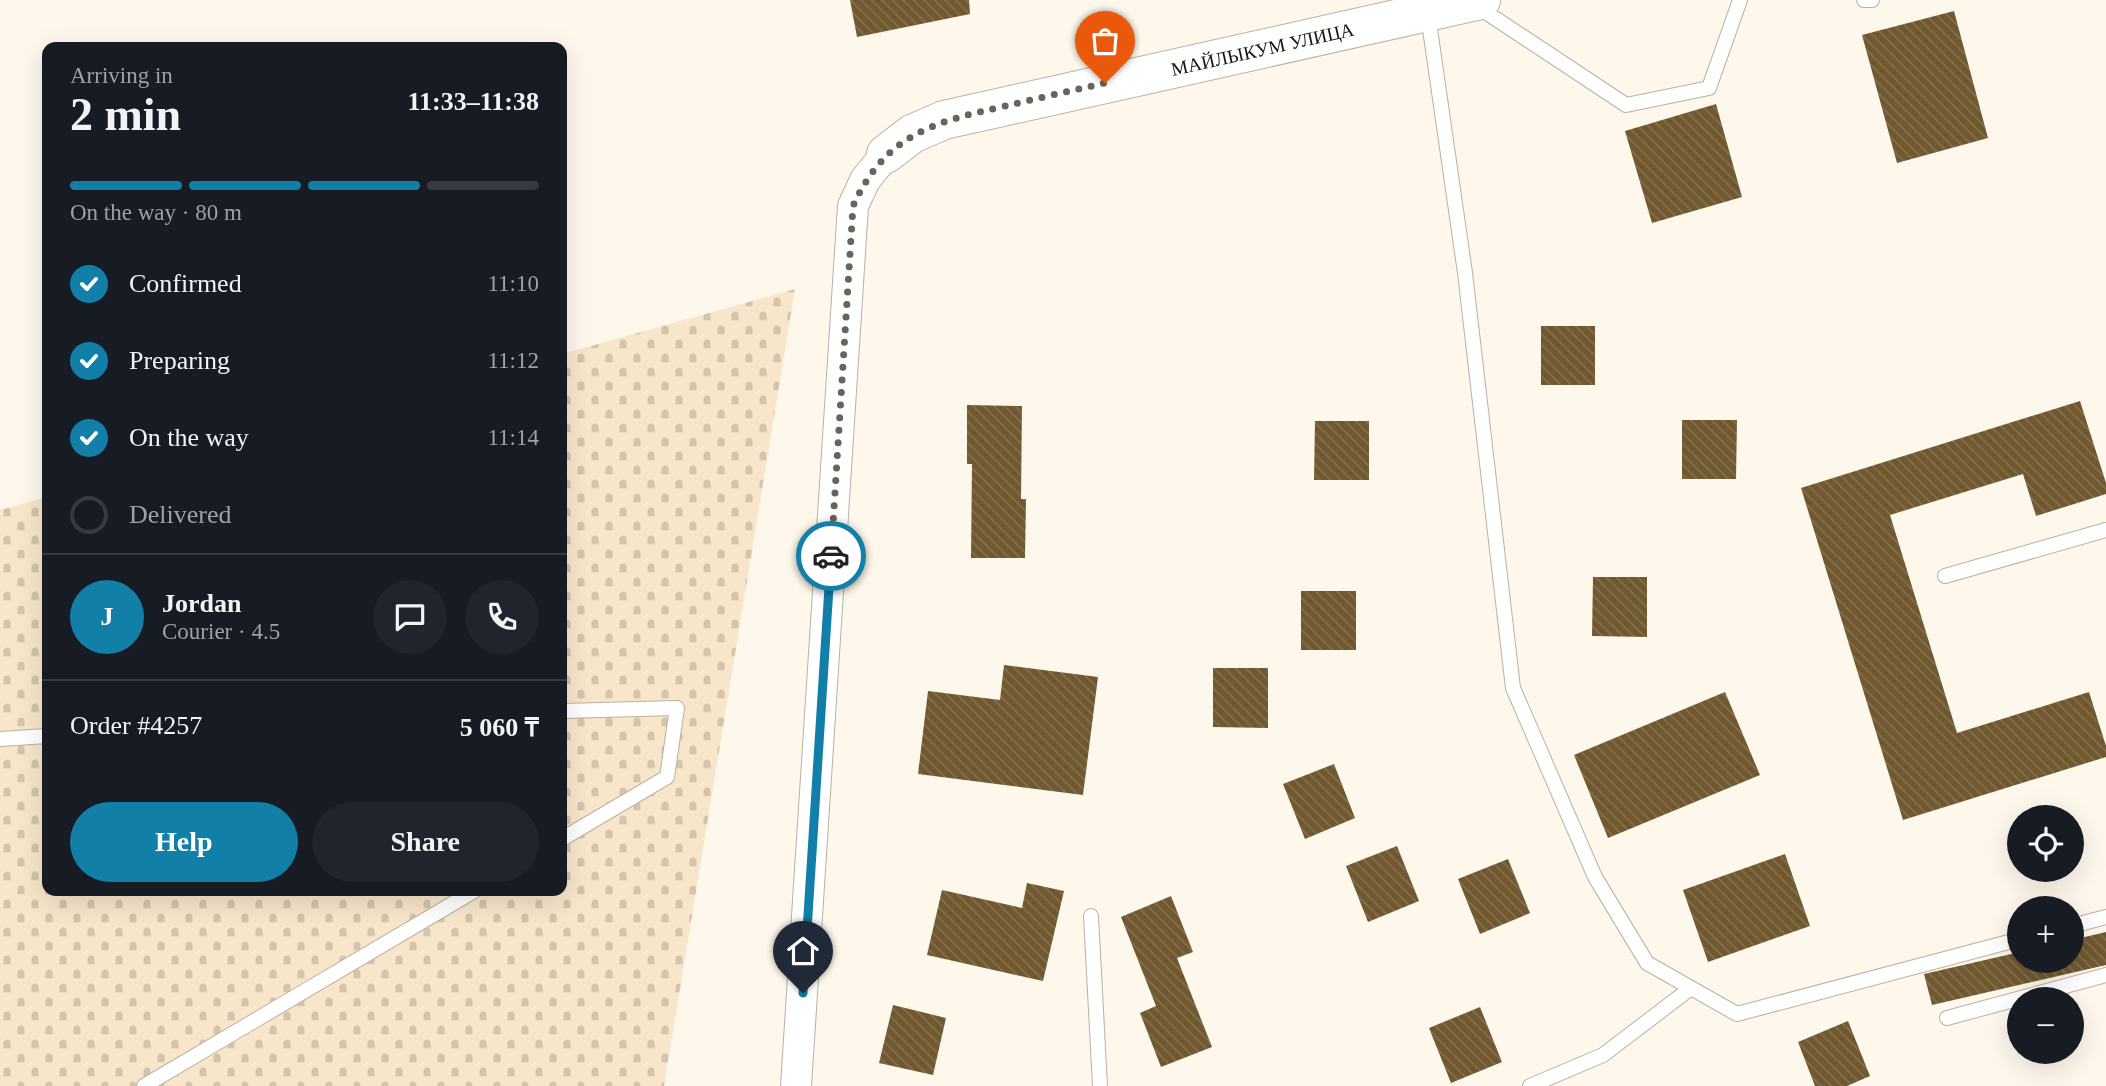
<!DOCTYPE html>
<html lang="en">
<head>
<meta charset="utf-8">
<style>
  body { margin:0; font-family:Georgia,serif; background:#20242c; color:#f1f3f6; height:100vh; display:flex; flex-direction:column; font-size:26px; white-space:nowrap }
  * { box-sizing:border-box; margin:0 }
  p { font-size:23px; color:#9ea1a6 }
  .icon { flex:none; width:38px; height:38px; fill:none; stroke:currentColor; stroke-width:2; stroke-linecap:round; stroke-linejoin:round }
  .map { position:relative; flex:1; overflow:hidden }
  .side { position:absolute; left:42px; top:42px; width:525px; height:854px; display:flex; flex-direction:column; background:#171b24; border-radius:14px; box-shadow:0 7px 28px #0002 }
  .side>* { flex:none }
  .fabs { position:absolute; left:2007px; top:805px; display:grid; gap:14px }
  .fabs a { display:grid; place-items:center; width:77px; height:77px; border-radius:50%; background:#171b24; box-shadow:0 7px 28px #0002; font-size:35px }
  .pin { position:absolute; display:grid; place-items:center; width:60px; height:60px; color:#fff; margin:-72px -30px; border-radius:50% 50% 50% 0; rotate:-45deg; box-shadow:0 0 7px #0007 }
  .pin .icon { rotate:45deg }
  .courier { position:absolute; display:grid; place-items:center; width:70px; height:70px; margin:-35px; border:5px solid #117fa8; border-radius:50%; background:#fff; color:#222; box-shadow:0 2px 9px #0007 }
  .head em { font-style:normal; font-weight:700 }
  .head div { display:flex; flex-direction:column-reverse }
  .head { display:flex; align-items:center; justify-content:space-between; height:119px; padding:0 28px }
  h1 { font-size:46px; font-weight:700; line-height:52px }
  .bar { display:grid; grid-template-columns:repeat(4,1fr); gap:10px 7px; align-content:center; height:84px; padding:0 28px }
  .bar i { height:9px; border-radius:5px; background:#363941 }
  .bar .active { background:#117fa8 }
  .bar p { grid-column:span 4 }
  .line { display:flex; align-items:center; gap:18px; padding:0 28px; border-top:2px solid #363941 }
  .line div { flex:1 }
  .round { display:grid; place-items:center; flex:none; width:74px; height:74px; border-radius:37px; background:#20242c }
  ol { padding:0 28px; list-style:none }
  li { display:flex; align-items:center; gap:21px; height:77px }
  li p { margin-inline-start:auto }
  li .icon { padding:7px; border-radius:50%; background:#117fa8; color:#fff; stroke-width:4 }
  li:last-child { color:#9ea1a6 }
  li i { width:38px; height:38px; border:4px solid #363941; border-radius:50% }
  .action { display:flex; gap:14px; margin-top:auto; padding:14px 28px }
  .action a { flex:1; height:80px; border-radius:42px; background:#117fa8; color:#fff; font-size:28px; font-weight:700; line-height:80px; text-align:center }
  .action a+a { background:#20242c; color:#f1f3f6 }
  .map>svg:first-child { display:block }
  .cemetery { fill:url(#cemetery-stones) }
  .building { fill:url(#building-back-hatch) }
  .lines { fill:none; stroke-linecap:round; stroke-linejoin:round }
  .lane-casing { stroke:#bcb19e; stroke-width:16 }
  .street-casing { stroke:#bcb19e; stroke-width:32 }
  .secondary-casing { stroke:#bcb19e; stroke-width:40 }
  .lane { stroke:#fff; stroke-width:14 }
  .street { stroke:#fff; stroke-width:30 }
  .secondary { stroke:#fff; stroke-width:38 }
  .done { stroke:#68635b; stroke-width:7; stroke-dasharray:0 12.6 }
  .route { stroke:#117fa8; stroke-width:9 }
  .labels { text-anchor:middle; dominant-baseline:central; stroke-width:7; stroke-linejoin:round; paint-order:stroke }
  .street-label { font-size:19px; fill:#17130d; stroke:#fff }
</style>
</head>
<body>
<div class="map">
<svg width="2106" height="1086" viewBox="0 0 2106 1086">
  <defs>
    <pattern id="cemetery-stones" width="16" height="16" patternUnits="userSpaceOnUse" patternTransform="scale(1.75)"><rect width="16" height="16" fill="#f8e6ca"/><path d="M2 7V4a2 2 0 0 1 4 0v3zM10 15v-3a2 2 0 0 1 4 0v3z" fill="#d4c4ac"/></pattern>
    <pattern id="building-back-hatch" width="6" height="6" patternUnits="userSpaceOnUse" patternTransform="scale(1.75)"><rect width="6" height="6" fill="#70582f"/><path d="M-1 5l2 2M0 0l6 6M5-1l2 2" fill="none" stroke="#827051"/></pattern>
  </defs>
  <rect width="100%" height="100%" fill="#fef7eb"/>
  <path class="cemetery" d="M 795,289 L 664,1086 L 0,1086 L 0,510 L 47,497 L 47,891 L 562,891 L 562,354 Z"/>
  <path class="building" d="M 850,0 L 969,0 L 970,14 L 857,37 Z
    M 1954,11 L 1988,138 L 1897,163 L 1862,35 Z
    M 1716,104 L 1742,197 L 1652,223 L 1625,131 Z
    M 1541,326 L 1595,326 L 1595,385 L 1541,385 Z
    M 2080,401 L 2106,483 L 2106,494 L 2036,516 L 2023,474 L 1890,515 L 1957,733 L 2089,692 L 2106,746 L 2106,757 L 1903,820 L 1801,488 Z
    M 967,405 L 1022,406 L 1021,499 L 1026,499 L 1025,558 L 971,558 L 972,464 L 967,464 Z
    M 1682,420 L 1737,420 L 1736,479 L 1682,479 Z
    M 1315,421 L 1369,421 L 1369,480 L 1314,480 Z
    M 1593,577 L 1647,577 L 1647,637 L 1592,636 Z
    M 1301,591 L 1356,591 L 1356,650 L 1301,650 Z
    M 1004,665 L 1098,677 L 1083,795 L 918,774 L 928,691 L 1000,700 Z
    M 1213,668 L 1268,668 L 1268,728 L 1213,727 Z
    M 1725,692 L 1760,775 L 1608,838 L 1574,755 Z
    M 1334,764 L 1355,818 L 1305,839 L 1283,784 Z
    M 1397,846 L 1419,901 L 1368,922 L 1346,866 Z
    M 1785,854 L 1810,926 L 1708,962 L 1683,890 Z
    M 1508,859 L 1530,913 L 1480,934 L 1458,879 Z
    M 1027,883 L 1064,891 L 1043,981 L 927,955 L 942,890 L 1022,908 Z
    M 1171,896 L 1193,952 L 1177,958 L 1212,1047 L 1161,1067 L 1140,1013 L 1156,1006 L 1121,917 Z
    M 2106,932 L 2106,965 L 1932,1005 L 1924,974 L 2020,952 L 2020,961 L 2072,961 L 2072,940 Z
    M 893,1005 L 946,1018 L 933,1075 L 879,1063 Z
    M 1480,1007 L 1502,1062 L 1451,1083 L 1429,1028 Z
    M 1848,1021 L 1870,1076 L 1847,1086 L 1815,1086 L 1798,1042 Z"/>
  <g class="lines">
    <g class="lane-casing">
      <path id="lane" d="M 1864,0 L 1872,0
        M 1478,7 L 1626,105 L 1709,88 L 1740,0
        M 1428,15 L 1465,273 L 1513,688 L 1595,877 L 1647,963 L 1737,1014 L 2020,939
        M 1945,576 L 2106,530
        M 562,711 L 677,708 L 667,777 L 562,839
        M 0,739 L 47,736
        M 1091,916 L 1100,1086
        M 2072,926 L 2106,917
        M 1947,1018 L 2106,975
        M 144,1086 L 474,891
        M 1530,1086 L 1603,1055 L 1691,988"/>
    </g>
    <g class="street-casing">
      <path id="street" d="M 796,1086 L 853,206 L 865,180 L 886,154"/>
    </g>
    <g class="secondary-casing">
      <g id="secondary">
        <path id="s1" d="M 886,154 L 912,134 L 944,120 L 1481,0"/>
      </g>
    </g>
    <use href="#lane" class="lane"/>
    <use href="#street" class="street"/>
    <use href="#secondary" class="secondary"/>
  </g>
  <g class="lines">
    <path class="done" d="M 831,556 L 853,206 C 885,136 930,123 1001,107 C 1035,99 1070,91 1105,83"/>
    <path class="route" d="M 803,993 L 831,556"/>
  </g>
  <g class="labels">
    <g class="street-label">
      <text stroke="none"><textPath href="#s1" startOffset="394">МАЙЛЫКУМ УЛИЦА</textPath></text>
    </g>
  </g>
</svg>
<div class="fabs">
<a><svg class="icon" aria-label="locate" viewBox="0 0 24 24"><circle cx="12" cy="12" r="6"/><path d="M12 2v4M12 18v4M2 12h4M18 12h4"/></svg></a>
<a>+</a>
<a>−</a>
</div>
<div class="pin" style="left:1105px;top:83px;background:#ea580c"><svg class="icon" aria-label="bag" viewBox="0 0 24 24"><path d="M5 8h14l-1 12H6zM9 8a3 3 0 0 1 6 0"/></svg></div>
<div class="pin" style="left:803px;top:993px;background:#1f2937"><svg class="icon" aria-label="home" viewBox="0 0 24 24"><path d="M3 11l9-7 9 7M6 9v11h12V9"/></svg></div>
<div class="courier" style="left:831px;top:556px"><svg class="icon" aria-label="car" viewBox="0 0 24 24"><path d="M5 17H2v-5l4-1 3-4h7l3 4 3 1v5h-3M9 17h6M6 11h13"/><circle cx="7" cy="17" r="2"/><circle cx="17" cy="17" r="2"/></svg></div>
<section class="side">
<div class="head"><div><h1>2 min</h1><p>Arriving in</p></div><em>11:33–11:38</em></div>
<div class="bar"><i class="active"></i><i class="active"></i><i class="active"></i><i></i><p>On the way · 80 m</p></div>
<ol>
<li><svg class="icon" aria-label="check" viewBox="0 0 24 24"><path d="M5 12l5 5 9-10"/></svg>Confirmed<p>11:10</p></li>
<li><svg class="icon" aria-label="check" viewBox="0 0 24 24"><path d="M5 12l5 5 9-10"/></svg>Preparing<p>11:12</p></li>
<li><svg class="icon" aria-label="check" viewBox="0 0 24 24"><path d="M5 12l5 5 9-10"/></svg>On the way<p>11:14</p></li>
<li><i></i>Delivered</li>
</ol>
<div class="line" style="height:126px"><b class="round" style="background:#117fa8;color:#fff">J</b><div><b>Jordan</b><p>Courier · 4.5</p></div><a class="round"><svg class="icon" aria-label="chat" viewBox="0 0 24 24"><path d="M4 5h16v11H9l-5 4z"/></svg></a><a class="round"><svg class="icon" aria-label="phone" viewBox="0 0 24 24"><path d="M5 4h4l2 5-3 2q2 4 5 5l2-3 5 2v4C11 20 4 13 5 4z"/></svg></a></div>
<div class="line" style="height:91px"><div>Order #4257</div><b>5 060 ₸</b></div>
<div class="action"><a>Help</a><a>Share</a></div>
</section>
</div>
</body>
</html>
